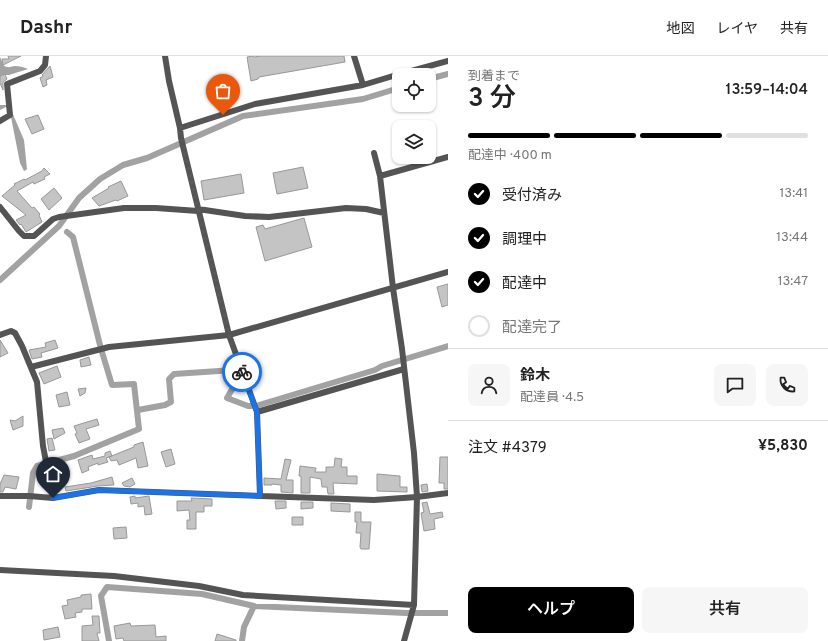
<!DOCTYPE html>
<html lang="ja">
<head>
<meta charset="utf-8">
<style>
  body { margin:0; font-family:Overpass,"Noto Sans JP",sans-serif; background:#f6f6f6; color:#222; height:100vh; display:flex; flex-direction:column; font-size:15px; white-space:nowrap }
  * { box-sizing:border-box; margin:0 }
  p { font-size:13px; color:#767676 }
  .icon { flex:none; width:22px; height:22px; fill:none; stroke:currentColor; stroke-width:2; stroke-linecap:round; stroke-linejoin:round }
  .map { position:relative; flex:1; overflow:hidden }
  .side { display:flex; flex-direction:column; background:#fff; width:380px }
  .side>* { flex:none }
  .tools { position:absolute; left:392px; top:12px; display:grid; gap:8px }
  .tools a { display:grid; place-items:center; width:44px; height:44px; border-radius:8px; background:#fff; box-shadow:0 1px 3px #0004; font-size:20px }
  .pin { position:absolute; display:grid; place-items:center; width:34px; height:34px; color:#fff; margin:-41px -17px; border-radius:50% 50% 50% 0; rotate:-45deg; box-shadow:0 0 4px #0007 }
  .pin .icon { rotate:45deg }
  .courier { position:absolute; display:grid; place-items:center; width:40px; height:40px; margin:-20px; border:3px solid #1a73e8; border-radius:50%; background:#fff; color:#222; box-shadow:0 1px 5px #0007 }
  .overview em { font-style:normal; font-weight:600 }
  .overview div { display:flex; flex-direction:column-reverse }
  .overview { display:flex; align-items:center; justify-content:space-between; height:68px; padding:0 20px }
  h1 { font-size:26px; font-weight:600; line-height:30px }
  .bar { display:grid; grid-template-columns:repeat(4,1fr); gap:6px 4px; align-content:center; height:48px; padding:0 20px }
  .bar i { height:5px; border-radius:3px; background:#e0e0e0 }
  .bar .current { background:#000 }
  .bar p { grid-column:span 4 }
  .line { display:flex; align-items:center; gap:10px; padding:0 20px; border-top:1px solid #e0e0e0 }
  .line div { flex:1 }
  .round { display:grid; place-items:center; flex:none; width:42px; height:42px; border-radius:8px; background:#f6f6f6 }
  ol { padding:0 20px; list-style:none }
  li { display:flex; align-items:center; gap:12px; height:44px }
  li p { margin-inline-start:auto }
  li .icon { padding:4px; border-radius:50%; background:#000; color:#fff; stroke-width:4 }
  li:last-child { color:#767676 }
  li i { width:22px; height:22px; border:2px solid #e0e0e0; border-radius:50% }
  .button { display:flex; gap:8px; margin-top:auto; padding:8px 20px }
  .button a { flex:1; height:46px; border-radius:8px; background:#000; color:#fff; font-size:16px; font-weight:600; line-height:46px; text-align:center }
  .button a+a { background:#f6f6f6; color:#222 }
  header { display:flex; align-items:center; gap:24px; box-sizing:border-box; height:56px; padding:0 20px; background:#fff; border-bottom:1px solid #e0e0e0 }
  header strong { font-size:19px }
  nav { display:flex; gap:22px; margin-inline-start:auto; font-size:14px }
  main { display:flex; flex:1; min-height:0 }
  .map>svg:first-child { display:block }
  .water { fill:#a2a2a2 }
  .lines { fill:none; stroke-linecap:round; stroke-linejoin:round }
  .canal { stroke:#a2a2a2; stroke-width:6 }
  .building { fill:#c4c4c4; stroke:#989898 }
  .minor { stroke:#545454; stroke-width:6 }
  .done { stroke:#595959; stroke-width:4; stroke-dasharray:0 7.2 }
  .route { stroke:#1a73e8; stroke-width:5 }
</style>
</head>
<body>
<header>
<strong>Dashr</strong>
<nav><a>地図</a><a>レイヤ</a><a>共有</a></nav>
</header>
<main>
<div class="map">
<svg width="448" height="585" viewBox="0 0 448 585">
  <rect width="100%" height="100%" fill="#fff"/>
  <path class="water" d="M 0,1 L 4,10 C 9,12 10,11 14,10 C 19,10 24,11 28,13 L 9,19 L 5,19 L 0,21 Z
    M 0,49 L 9,49 L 24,84 L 27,113 L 26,114 L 24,115 L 20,107 L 10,56 L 6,51 L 0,54 Z"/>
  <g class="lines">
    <path class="canal" d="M 429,23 L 448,18
      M 67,176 L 73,181 L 100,289
      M 0,224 L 59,170 L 79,142 L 100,123 L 123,109 L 147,102 L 243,60 L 363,43 L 399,32
      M 259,349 L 375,314 L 382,310 L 448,290
      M 138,354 L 165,349 L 171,346 L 169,323 L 174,318 L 234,314 L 238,323 L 227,342 L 248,350 L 251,350
      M 29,451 L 33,417 L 37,410 L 74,400 L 139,373 L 134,328 L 112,329 L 102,296
      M 109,585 L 101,540 L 107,531 L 202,538 L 254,550
      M 242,585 L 244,571 L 254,550 L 406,557 L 448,557"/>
  </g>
  <path class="building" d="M 8,0 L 21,0 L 3,9 L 2,3 L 9,3 Z
    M 253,0 L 254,1 L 261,0 L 344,0 L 345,6 L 259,21 L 258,23 L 251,25 L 247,1 Z
    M 50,10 L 53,21 L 46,24 L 47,29 L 43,31 L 40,22 L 43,20 L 42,19 Z
    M 5,18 L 7,23 L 3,26 L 3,34 L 0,27 L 0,20 Z
    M 38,59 L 44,73 L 32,78 L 25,63 Z
    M 303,111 L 308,132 L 277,138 L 273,117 Z
    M 44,112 L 50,118 L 44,121 L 45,123 L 34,128 L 33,126 L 17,135 L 32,152 L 34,151 L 40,158 L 39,159 L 42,166 L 26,176 L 21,168 L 20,169 L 16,164 L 26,159 L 2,140 L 15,129 L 14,128 L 24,123 L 25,124 L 42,115 Z
    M 241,118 L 244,137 L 204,144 L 201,125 Z
    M 121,125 L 128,140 L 117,145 L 116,144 L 99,150 L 92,142 L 109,132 L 108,131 Z
    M 54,132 L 62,142 L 49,154 L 41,143 Z
    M 304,162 L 312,191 L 265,205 L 256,171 L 263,169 L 265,173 Z
    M 448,228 L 448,249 L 442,251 L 437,231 Z
    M 0,284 L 8,297 L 0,301 Z
    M 55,284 L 58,292 L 41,297 L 42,301 L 32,303 L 29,294 L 46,291 L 45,287 Z
    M 89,301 L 91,309 L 81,311 L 80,304 Z
    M 57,310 L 61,321 L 44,328 L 39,317 Z
    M 86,332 L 85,337 L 80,340 L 78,333 Z
    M 67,336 L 70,349 L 59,351 L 56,339 Z
    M 23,360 L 23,370 L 13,374 L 10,364 L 15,365 Z
    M 97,363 L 99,369 L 86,373 L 90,383 L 79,387 L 75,378 L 77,377 L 74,370 Z
    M 63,372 L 65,377 L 54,383 L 52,374 Z
    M 52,382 L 55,394 L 49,395 L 47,383 Z
    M 143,386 L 148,410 L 138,412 L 136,402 L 119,409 L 117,404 L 111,405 L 109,401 L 134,391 L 134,389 Z
    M 171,393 L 175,408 L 166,411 L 161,396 Z
    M 110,395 L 112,400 L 106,402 L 108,406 L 98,409 L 98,407 L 88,411 L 89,414 L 82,417 L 78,404 L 92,399 L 93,403 L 105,400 L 105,397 Z
    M 440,401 L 448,401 L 448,433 L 444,433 L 444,427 L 439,427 Z
    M 335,402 L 342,403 L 341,411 L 347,411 L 347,420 L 357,420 L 357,428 L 333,427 L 334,438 L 328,438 L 327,431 L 322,431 L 321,423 L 310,421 L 310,437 L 301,437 L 301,420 L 299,420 L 300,410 L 316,412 L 315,416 L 326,416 L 326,411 L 334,411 Z
    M 285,403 L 291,404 L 286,424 L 293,424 L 293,437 L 281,436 L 281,429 L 272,428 L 272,429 L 264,429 L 264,422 L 281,423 Z
    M 377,418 L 400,420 L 400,431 L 407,431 L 407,436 L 377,435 Z
    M 4,419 L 19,421 L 16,433 L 5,431 L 3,436 L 0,436 L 0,428 Z
    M 112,421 L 114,429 L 98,430 L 66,435 L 65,431 L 91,427 Z
    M 132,422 L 135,428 L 130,431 L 124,430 L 122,427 Z
    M 427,428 L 428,435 L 422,436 L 421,429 Z
    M 135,440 L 135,442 L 149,440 L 152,458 L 145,459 L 144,450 L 138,451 L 138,447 L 131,448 L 130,441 Z
    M 191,442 L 212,443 L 212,450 L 204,450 L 204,456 L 196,456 L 196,473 L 187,473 L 187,464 L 190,464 L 189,454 L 177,455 L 177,445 L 192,445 Z
    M 275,445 L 286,445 L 286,452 L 276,453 Z
    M 301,446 L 313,446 L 313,452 L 301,453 Z
    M 427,446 L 430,458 L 442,456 L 443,461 L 434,463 L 435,473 L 424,475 L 421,457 L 424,456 L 422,447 Z
    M 331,447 L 350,448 L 350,456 L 331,455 Z
    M 355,456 L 361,456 L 361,466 L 371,466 L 369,493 L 361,493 L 360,491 L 361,477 L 356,477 L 357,466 L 355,466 Z
    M 292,461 L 303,461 L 303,469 L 292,469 Z
    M 126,471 L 127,482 L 114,483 L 113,472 Z
    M 91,538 L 92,553 L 82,553 L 82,556 L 75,557 L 76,561 L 65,563 L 62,550 L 68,549 L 67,544 L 81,541 L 81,539 Z
    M 92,560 L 99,560 L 100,577 L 97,577 L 99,585 L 82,585 L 82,570 L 93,569 Z
    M 130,567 L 131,570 L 155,569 L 156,581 L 166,580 L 166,585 L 124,585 L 123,582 L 116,583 L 114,570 Z
    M 58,571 L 60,581 L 44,584 L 43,574 Z
    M 217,578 L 236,584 L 236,585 L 215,585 Z"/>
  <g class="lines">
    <path class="minor" d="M 165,0 L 169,25 L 180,72 L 181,82 L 229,279 L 257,356 L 260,440
      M 354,0 L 363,29
      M 0,65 L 10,59 L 7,28 L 40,15 L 45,9 L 46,0
      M 180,72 L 255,48 L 363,29 L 393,20 L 448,5
      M 374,97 L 380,120 L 393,232 L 402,293 L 414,397 L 417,441 L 414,549 L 404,585
      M 380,120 L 448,101
      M 0,151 L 19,175 L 24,180 L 34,180 L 53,163 L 59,161 L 124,152 L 156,152 L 198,155
      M 198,153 L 245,160 L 269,161 L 346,152 L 366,153 L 384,157
      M 0,279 L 11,275 L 15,277 L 22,290 L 37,326 L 43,390 L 53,442
      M 31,311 L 109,291 L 229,279 L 448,216
      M 257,356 L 404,313
      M 0,440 L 29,440 L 53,442 L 99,434 L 374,444 L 417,441 L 448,437
      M 0,514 L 114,520 L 199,530 L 243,539 L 414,549"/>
  </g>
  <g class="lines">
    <path class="done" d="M 223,59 L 180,72 L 181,82 L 229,279 L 242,316"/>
    <path class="route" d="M 53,442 L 99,434 L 260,440 L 257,356 L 242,316"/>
  </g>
</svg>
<div class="tools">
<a><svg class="icon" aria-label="locate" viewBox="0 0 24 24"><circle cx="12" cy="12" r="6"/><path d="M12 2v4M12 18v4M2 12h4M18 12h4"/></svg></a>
<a><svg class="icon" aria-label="layers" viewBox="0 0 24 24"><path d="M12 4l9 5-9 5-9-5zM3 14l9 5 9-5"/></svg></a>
</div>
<div class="pin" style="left:223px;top:59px;background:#ea580c"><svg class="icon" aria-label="bag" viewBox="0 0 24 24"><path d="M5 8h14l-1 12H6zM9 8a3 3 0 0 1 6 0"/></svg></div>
<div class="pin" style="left:53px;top:442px;background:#1f2937"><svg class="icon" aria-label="home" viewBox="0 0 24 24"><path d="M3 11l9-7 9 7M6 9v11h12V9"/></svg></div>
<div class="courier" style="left:242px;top:316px"><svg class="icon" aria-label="bike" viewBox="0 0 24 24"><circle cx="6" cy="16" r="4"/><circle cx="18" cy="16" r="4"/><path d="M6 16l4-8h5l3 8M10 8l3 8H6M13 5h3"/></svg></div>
</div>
<section class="side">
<div class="overview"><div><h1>3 分</h1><p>到着まで</p></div><em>13:59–14:04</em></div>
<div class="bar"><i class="current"></i><i class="current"></i><i class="current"></i><i></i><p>配達中 · 400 m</p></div>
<ol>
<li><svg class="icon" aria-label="check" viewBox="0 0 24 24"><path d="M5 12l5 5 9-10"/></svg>受付済み<p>13:41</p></li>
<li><svg class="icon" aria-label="check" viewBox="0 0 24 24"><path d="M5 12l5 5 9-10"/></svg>調理中<p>13:44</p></li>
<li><svg class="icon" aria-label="check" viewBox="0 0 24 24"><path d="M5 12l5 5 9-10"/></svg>配達中<p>13:47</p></li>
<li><i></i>配達完了</li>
</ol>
<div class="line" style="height:72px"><a class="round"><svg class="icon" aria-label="person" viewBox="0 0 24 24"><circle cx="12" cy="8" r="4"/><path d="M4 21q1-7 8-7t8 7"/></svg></a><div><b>鈴木</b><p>配達員 · 4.5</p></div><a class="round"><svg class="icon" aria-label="chat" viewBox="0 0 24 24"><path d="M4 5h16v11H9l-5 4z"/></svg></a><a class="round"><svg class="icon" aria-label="phone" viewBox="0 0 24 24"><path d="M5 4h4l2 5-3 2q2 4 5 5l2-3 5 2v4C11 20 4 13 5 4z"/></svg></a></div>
<div class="line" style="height:52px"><div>注文 #4379</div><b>¥5,830</b></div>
<div class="button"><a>ヘルプ</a><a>共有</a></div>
</section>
</main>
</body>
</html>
